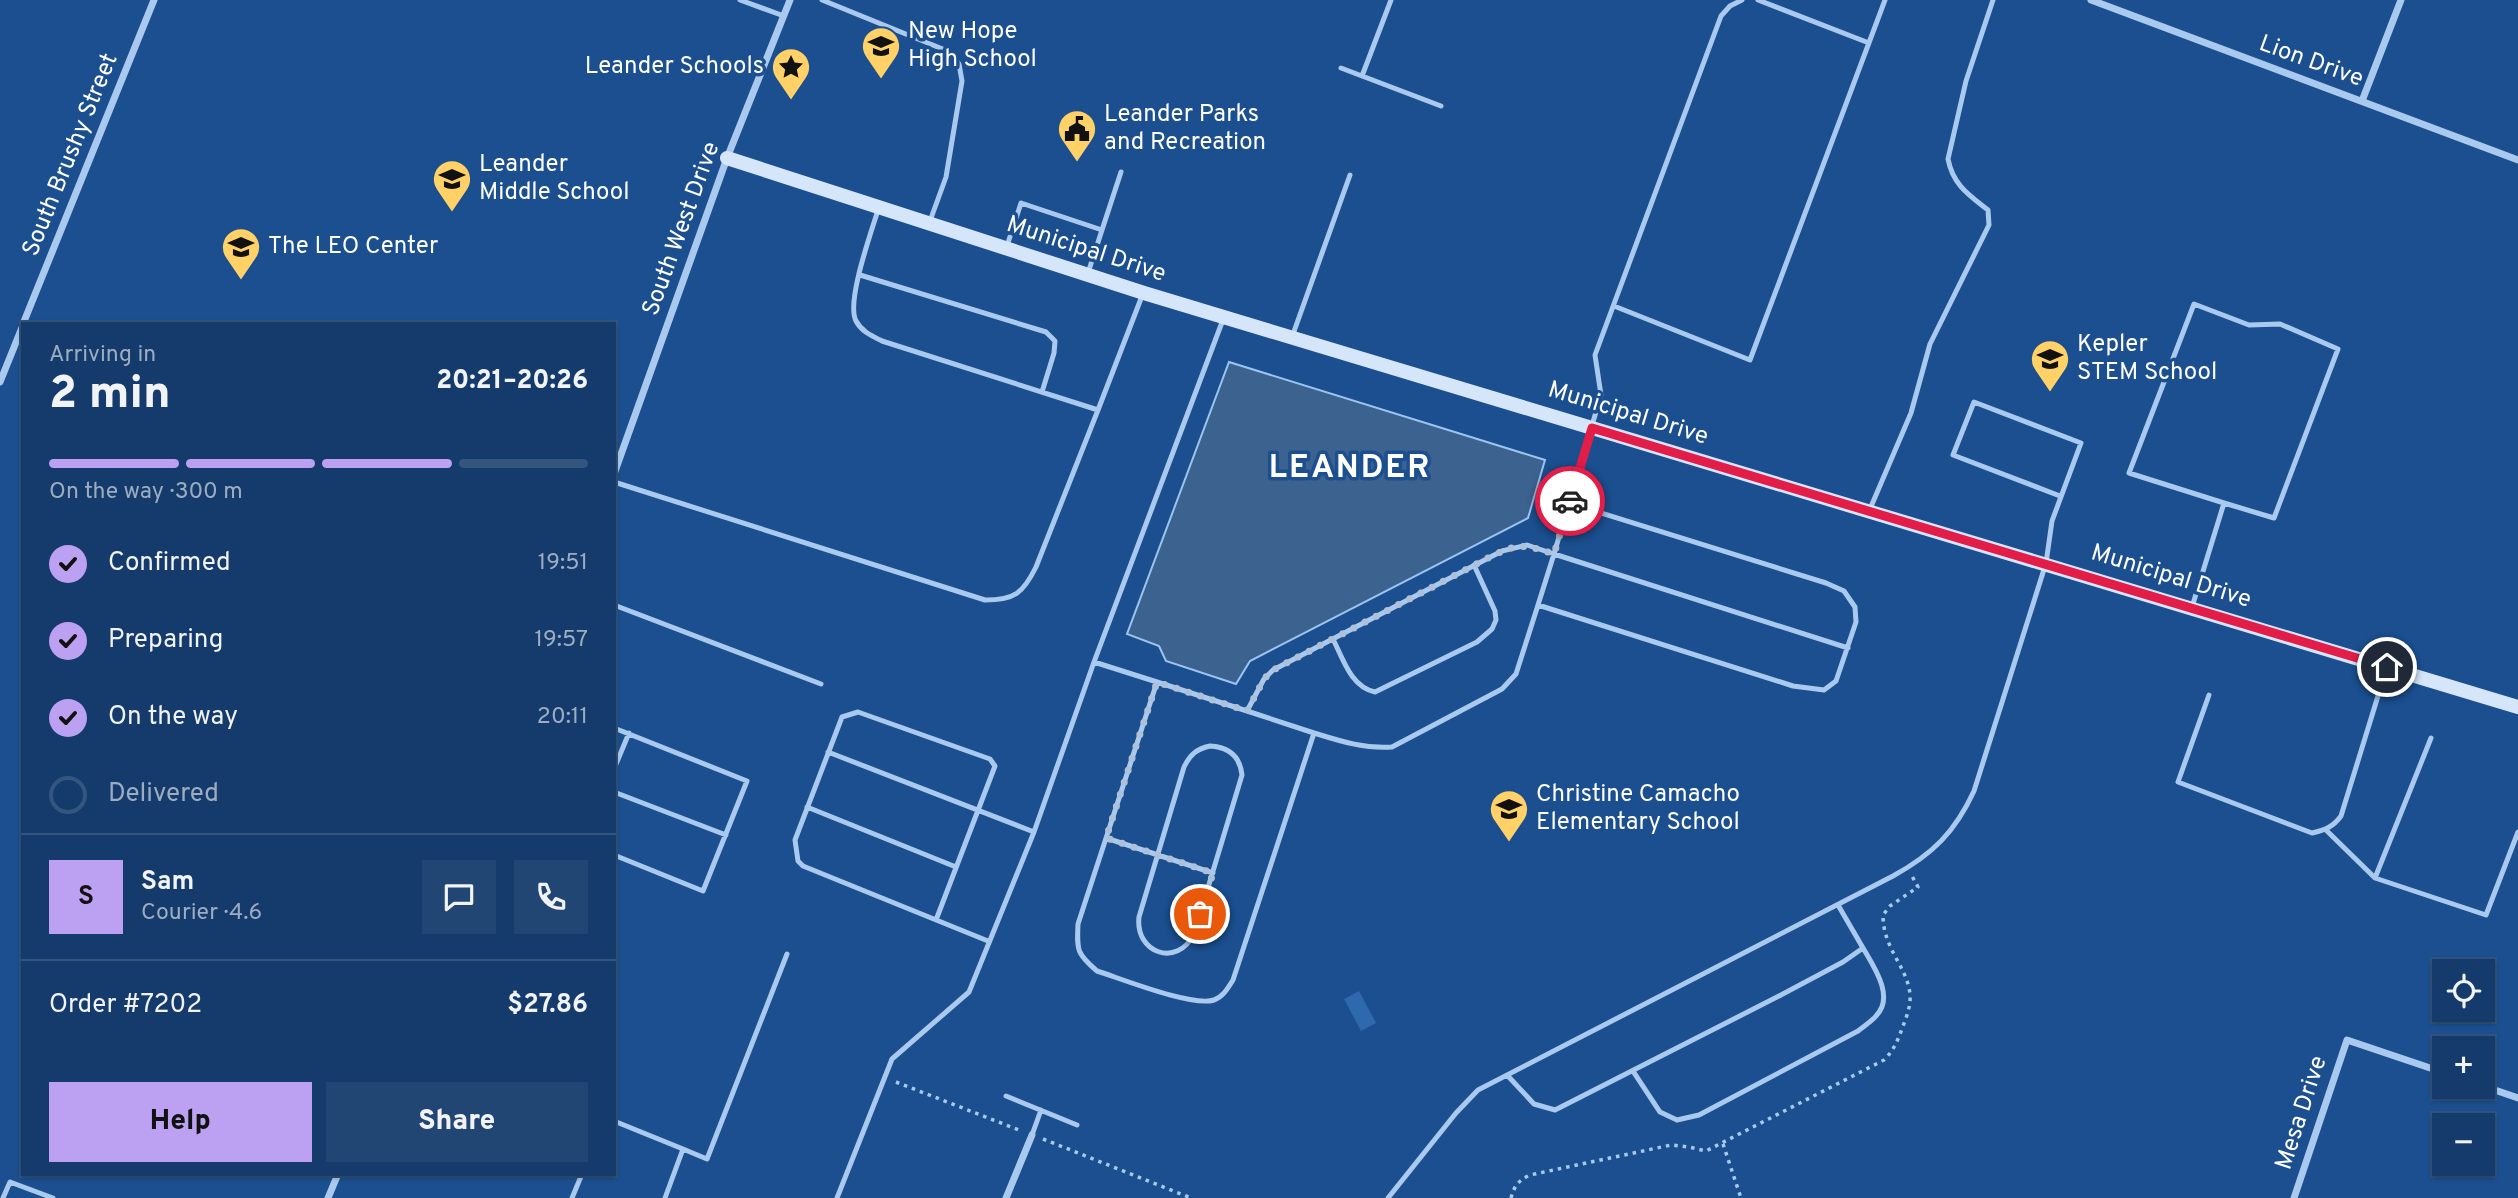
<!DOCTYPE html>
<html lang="en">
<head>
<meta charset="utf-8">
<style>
  body { margin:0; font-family:Overpass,sans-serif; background:#214673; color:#f1f3f6; height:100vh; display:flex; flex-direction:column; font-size:26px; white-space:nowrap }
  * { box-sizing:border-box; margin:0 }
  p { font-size:23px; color:#9dadc1 }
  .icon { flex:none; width:38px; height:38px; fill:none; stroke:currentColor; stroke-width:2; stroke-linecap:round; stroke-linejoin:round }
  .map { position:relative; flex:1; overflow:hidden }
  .drawer { position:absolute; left:21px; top:322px; width:595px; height:854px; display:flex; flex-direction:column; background:#143b6b; border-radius:0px; box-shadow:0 2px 5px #0004,0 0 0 2px #33557e }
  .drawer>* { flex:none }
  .tools { position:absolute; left:2432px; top:959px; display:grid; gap:14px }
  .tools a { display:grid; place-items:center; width:63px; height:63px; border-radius:0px; background:#143b6b; box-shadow:0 2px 5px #0004,0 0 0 2px #33557e; font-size:35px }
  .pin { position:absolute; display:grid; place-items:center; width:60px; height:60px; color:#fff; margin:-30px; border:4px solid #fff; border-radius:50%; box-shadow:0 2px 7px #0007 }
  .courier { position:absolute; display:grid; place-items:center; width:70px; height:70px; margin:-35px; border:5px solid #e11d48; border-radius:50%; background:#fff; color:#222; box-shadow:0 2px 9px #0007 }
  .headline em { font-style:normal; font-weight:800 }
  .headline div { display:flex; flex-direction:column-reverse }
  .headline { display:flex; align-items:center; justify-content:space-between; height:119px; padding:0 28px }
  h1 { font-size:46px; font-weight:800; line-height:52px }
  .bar { display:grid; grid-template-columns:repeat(4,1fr); gap:10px 7px; align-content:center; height:84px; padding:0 28px }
  .bar i { height:9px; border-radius:5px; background:#33557e }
  .bar .on { background:#bca0f2 }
  .bar p { grid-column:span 4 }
  .line { display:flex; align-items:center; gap:18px; padding:0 28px; border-top:2px solid #33557e }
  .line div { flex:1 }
  .round { display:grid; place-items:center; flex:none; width:74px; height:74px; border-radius:0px; background:#214673 }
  ol { padding:0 28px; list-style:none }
  li { display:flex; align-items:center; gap:21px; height:77px }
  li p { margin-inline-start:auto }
  li .icon { padding:7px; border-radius:50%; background:#bca0f2; color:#111; stroke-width:4 }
  li:last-child { color:#9dadc1 }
  li i { width:38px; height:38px; border:4px solid #33557e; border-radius:50% }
  .primary-button { display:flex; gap:14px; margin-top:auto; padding:14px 28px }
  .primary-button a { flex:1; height:80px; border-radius:0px; background:#bca0f2; color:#111; font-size:28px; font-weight:800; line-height:80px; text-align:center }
  .primary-button a+a { background:#214673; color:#f1f3f6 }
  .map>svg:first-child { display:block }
  .park { fill:#2e69ad }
  .water { fill:#3c6290; stroke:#9cc4f0; stroke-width:2 }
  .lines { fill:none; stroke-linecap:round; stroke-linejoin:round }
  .path { stroke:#a9c9ee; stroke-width:3.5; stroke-dasharray:3.5 5; stroke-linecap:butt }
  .lane { stroke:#a9c9ee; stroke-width:5 }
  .street { stroke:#a9c9ee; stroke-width:7 }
  .secondary { stroke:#d6e6fa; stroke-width:14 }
  .done { stroke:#afc1d8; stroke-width:7; stroke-dasharray:0 12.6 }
  .route { stroke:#e11d48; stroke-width:9 }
  .labels { text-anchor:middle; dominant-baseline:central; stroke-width:7; stroke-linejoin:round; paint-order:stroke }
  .poi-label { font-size:24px; fill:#fff; stroke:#1b4f8f; text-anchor:start }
  .street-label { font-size:24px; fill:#fff; stroke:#1b4f8f }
  .district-label { font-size:32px; font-weight:bold; letter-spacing:2px; fill:#fff; stroke:#1b4f8f }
</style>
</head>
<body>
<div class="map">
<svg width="2518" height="1198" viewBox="0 0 2518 1198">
  <rect width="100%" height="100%" fill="#1b4f8f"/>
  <path class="park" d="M 1359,991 L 1376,1023 L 1361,1031 L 1344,999 Z"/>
  <path class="water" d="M 1229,362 L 1545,460 L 1528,518 L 1250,661 L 1236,684 L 1166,661 L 1159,646 L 1127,634 Z"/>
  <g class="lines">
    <path class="path" d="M 896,1082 L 1019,1130
      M 1043,1139 L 1191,1198
      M 1723,1144 L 1741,1198
      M 1511,1198 C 1514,1186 1519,1180 1530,1175 L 1671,1145 L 1689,1147 L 1706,1151 L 1884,1060 C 1894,1050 1898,1040 1903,1026 C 1907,1016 1911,1005 1910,994 C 1907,966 1883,949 1883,915 L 1890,906 L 1918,887 L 1912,876"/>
    <path class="lane" d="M 740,0 L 784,16
      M 822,0 L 950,52 L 959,64 L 962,81 L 946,177 L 930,221
      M 1758,0 L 1869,43
      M 1341,68 L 1441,106
      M 1362,76 L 1391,0
      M 878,210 C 871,233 846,302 856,321 C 862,332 872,336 882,341 L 1098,410 L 1142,296
      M 1102,230 L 1121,172
      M 1007,246 L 1021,203 L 1102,230 L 1088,273
      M 860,275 L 1046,332 L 1055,341 L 1054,353 L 1042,392
      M 1614,306 L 1750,360 L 1885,0
      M 1292,337 L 1350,175
      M 614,482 L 985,600 C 1015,600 1023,593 1036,567 L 1098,410
      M 1870,509 L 1911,413 L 1930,344 L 1989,225 L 1988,210 C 1969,195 1953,185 1948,159 L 1966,81 L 1993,0
      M 614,605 L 821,684
      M 1538,605 L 1554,554 L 1848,648
      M 2192,607 L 2224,503 L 2274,518 L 2338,349 L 2280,324 L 2249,325 L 2194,304 L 2129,473 L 2224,503
      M 1333,639 C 1343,659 1351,687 1375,692 L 1477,642 L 1492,629 L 1496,620 L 1495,611 L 1474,565
      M 1094,662 L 1157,682 L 1078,924 C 1077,950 1076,953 1097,971 C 1122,979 1192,1007 1214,1000 C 1223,997 1228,988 1233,980 L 1314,733 C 1340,741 1364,749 1392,747 L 1502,689 L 1516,674 L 1538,605 L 1793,686 L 1824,690 L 1836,681 L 1856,622 L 1855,607 L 1844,591 L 1826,583 L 1569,503 L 1601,395 L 1595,355 L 1721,16 L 1730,6 L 1742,0
      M 1157,682 L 1247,711 L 1264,679 L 1273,670 L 1502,551 L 1527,545 L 1554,554 L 1569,503
      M 2209,695 L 2178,782 L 2312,833 C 2325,830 2333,827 2341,816 L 2386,670
      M 1247,711 L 1314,733
      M 614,728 L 747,781 L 703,891 L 614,855
      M 1210,746 C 1228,747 1240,756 1242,775 L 1194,934 C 1177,968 1135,953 1139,917 L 1184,767 C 1190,755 1196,749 1210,746 Z
      M 828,752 L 1034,832
      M 614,769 L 629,733
      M 614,792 L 726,835
      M 807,807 L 956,867
      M 2326,830 L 2375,878 L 2486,915 L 2518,832
      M 1106,838 L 1213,873
      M 2375,878 L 2431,738
      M 936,920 L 995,766 L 990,759 L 858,712 L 842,717 L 795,840 L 798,861 L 803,866 L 988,941
      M 1633,1071 L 1660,1112 L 1677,1120 L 1699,1115 L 1858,1031 C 1864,1026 1871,1022 1876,1016 C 1895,997 1874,967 1863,948
      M 1507,1075 L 1534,1104 L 1555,1110 L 1779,996 L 1843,962 L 1863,948 L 1838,905
      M 1006,1096 L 1077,1125
      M 614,1121 L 683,1149 L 665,1198
      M 1032,1135 L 1041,1110
      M 683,1149 L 707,1159 L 787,954
      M 3,1198 L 10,1182 L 53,1198
      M 572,1198 L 582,1174
      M 837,1198 L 892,1059 L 969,992 L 1034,832 L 1094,662 L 1224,317
      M 1388,1198 L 1456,1113 L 1478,1090 L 1893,876 C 1933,854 1955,832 1974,791 L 2046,563 L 2052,521 L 2081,443 L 1974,402 L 1953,455 L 2060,496"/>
    <path class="street" d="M 2091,0 L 2518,160
      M 2362,101 L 2401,0
      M 23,324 L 154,0
      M 0,382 L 23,325
      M 614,474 L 727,158 L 790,0
      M 2483,1086 L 2518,1098
      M 328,1198 L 338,1174
      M 1006,1198 L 1032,1135
      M 2294,1198 L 2347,1040 L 2445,1073"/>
    <path class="secondary" d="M 727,158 L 1144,293 L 2518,707"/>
  </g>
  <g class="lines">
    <path class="done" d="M 1200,914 L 1213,873 L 1106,838 L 1157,682 L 1247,711 L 1264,679 L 1273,670 L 1488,558 C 1517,543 1524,544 1554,554 L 1570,501"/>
    <path class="route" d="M 1570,501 L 1592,428 L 2387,667"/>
  </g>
  <defs>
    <g id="school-pin" transform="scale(2.0125)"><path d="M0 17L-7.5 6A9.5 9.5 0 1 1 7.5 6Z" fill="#ffd166" stroke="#1b4f8f"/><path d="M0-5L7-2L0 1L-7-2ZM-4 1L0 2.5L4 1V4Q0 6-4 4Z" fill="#111"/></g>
    <g id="sight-pin" transform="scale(2.0125)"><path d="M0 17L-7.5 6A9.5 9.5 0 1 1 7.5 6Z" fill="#ffd166" stroke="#1b4f8f"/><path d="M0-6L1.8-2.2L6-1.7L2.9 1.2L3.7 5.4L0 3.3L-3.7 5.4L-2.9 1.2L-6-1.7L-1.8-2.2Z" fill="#111"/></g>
    <g id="civic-pin" transform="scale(2.0125)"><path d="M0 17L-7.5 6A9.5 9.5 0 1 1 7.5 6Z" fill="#ffd166" stroke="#1b4f8f"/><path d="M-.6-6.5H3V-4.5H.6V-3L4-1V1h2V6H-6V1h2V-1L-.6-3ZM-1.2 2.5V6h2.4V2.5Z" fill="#111"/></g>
  </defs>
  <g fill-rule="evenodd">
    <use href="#school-pin" x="881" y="46"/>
    <use href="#sight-pin" x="791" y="67"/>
    <use href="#civic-pin" x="1077" y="129"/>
    <use href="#school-pin" x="452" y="179"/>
    <use href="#school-pin" x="241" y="247"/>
    <use href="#school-pin" x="2050" y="359"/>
    <use href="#school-pin" x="1509" y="809"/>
  </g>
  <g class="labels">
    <g class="poi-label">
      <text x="908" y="32">New Hope<tspan x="908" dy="28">High School</tspan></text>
      <text x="764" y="67" text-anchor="end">Leander Schools</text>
      <text x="1104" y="115">Leander Parks<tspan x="1104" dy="28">and Recreation</tspan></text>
      <text x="479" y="165">Leander<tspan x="479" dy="28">Middle School</tspan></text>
      <text x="268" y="247">The LEO Center</text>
      <text x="2077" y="345">Kepler<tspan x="2077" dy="28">STEM School</tspan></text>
      <text x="1536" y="795">Christine Camacho<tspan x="1536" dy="28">Elementary School</tspan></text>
    </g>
    <g class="street-label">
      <text transform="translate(2311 62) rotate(20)">Lion Drive</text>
      <text transform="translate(71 155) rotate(-68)">South Brushy Street</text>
      <text transform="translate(682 229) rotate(-70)">South West Drive</text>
      <text transform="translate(1086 250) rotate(18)">Municipal Drive</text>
      <text transform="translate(1628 414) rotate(17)">Municipal Drive</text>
      <text transform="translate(2171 577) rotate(17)">Municipal Drive</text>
      <text transform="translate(2302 1113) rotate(-72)">Mesa Drive</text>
    </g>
    <g class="district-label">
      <text x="1350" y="469">LEANDER</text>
    </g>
  </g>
</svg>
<div class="tools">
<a><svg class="icon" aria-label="locate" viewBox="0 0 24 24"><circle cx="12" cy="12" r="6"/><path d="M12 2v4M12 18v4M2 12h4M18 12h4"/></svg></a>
<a>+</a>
<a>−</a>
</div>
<div class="pin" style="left:1200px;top:914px;background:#ea580c"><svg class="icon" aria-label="bag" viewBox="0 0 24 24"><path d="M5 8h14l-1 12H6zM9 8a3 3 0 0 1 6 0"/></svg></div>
<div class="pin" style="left:2387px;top:667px;background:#1f2937"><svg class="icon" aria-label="home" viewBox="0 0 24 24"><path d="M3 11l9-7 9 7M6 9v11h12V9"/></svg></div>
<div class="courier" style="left:1570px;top:501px"><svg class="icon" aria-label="car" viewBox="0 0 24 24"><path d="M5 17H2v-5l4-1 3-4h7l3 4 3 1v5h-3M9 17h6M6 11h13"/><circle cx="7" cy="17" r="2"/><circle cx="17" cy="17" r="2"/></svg></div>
<section class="drawer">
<div class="headline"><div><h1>2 min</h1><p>Arriving in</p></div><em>20:21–20:26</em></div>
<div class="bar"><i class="on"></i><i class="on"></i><i class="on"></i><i></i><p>On the way · 300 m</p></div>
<ol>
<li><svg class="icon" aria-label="check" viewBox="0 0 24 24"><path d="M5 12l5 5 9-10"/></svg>Confirmed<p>19:51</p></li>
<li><svg class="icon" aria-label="check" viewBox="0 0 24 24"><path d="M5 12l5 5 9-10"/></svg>Preparing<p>19:57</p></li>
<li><svg class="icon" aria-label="check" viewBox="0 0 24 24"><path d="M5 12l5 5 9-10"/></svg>On the way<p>20:11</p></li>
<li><i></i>Delivered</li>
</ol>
<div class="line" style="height:126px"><b class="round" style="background:#bca0f2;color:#111">S</b><div><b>Sam</b><p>Courier · 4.6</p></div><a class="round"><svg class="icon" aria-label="chat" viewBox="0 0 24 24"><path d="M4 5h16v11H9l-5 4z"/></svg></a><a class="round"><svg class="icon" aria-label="phone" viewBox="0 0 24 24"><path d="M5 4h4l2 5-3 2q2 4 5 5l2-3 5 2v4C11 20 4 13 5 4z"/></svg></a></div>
<div class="line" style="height:91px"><div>Order #7202</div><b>$27.86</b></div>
<div class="primary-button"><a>Help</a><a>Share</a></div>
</section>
</div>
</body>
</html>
